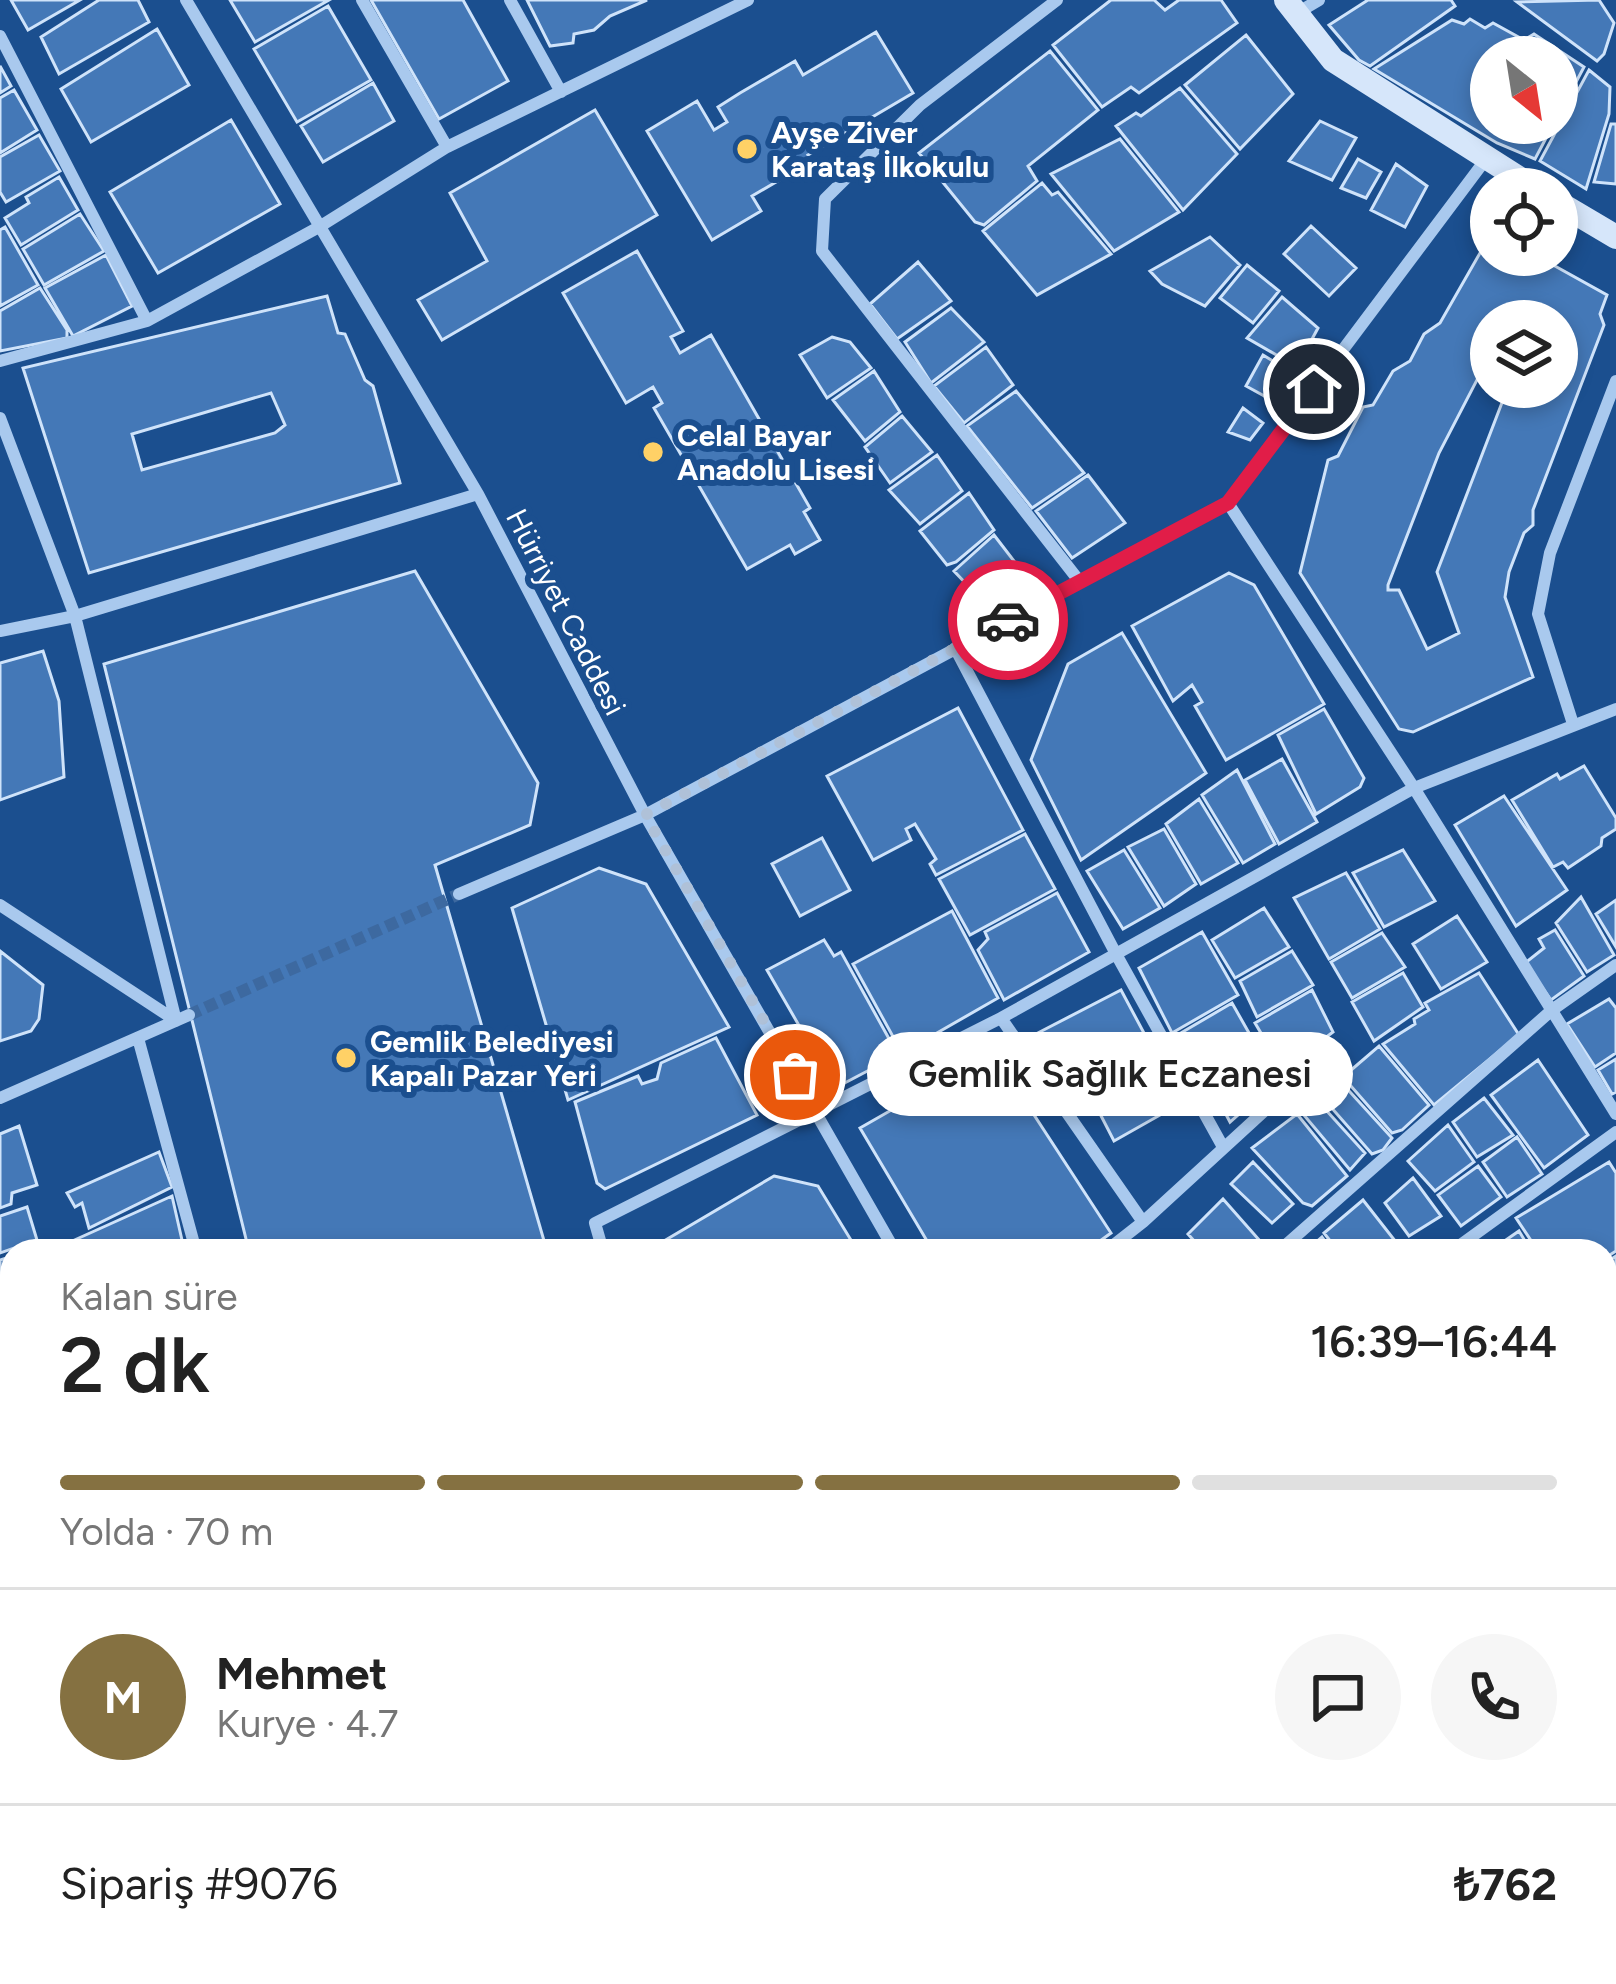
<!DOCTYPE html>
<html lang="tr">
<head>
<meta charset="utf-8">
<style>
  body { margin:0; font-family:Figtree,sans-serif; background:#f6f6f6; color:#222; height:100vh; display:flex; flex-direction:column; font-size:45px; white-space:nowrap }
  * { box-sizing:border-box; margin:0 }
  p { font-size:39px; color:#767676 }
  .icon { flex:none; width:66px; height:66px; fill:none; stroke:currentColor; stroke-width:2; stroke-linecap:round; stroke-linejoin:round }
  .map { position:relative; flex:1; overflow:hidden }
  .details { position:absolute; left:0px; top:1239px; width:1617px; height:747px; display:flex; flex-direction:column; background:#fff; border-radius:36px 36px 0 0; box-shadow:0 6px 18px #0003 }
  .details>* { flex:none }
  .needle { width:78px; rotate:150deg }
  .controls { position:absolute; left:1470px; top:36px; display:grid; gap:24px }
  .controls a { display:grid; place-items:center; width:108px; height:108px; border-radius:50%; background:#fff; box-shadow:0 6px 18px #0003; font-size:60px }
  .pin { position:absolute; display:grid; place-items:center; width:102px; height:102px; color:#fff; margin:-51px; border:6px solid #fff; border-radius:50%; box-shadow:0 3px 12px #0007 }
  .courier { position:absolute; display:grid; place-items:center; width:120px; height:120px; margin:-60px; border:9px solid #e11d48; border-radius:50%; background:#fff; color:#222; box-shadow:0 3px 15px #0007 }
  .bubble { position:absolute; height:84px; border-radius:42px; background:#fff; box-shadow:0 6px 18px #0003; font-size:39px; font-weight:600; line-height:84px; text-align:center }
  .summary em { font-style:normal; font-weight:600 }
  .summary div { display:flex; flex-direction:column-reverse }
  .summary { display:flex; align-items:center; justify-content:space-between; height:204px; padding:0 60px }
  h1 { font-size:78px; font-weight:600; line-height:90px }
  .bar { display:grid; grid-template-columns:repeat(4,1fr); gap:18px 12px; align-content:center; height:144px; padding:0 60px }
  .bar i { height:15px; border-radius:9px; background:#e0e0e0 }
  .bar .active { background:#857141 }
  .bar p { grid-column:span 4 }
  .line { display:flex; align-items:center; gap:30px; padding:0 60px; border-top:3px solid #e0e0e0 }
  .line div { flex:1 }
  .round { display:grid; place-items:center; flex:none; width:126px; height:126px; border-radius:63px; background:#f6f6f6 }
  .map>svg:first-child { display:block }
  .building { fill:#4478b7; stroke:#cfe3fa; stroke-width:3; fill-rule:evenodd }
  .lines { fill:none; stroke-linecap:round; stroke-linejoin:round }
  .street-tunnel { stroke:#3d69a0; stroke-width:12; stroke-dasharray:12 6; stroke-linecap:butt }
  .street { stroke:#a9c9ee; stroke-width:12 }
  .secondary { stroke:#d6e6fa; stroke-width:24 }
  .done { stroke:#afc1d8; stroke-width:12; stroke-dasharray:0 21.6 }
  .route { stroke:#e11d48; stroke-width:15 }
  .poi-dot { fill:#ffd166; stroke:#1b4f8f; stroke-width:4.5 }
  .labels { text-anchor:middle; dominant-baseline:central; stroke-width:12; stroke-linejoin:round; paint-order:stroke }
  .poi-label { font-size:30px; font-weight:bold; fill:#fff; stroke:#1b4f8f; text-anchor:start }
  .street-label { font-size:30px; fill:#fff; stroke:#1b4f8f }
</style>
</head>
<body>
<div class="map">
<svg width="1616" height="1984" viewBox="0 0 1616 1984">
  <rect width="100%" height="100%" fill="#1b4f8f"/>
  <path class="building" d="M 11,0 L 80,0 L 28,30 Z
    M 138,0 L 149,22 L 59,74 L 41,37 L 99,0 Z
    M 230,0 L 329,0 L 255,42 Z
    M 371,0 L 463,0 L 508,81 L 439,119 Z
    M 527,0 L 647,0 L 610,16 L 594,30 L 574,34 L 573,43 L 550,46 Z
    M 1111,0 L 1154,0 L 1165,10 L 1179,0 L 1221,0 L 1237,23 L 1139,93 L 1131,87 L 1102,107 L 1053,45 Z
    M 1368,0 L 1451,0 L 1455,6 L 1370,66 L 1359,60 L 1329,25 Z
    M 1599,0 L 1614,23 L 1604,54 L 1597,61 L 1517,2 Z
    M 328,6 L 371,80 L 297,122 L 254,49 Z
    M 1470,19 L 1485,28 L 1493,23 L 1524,40 L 1534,34 L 1584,67 L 1557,118 L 1557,57 L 1491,57 L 1491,123 L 1554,123 L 1535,159 L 1497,143 L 1374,69 L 1452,20 L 1464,24 Z
    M 157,29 L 189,85 L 91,142 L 61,89 Z
    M 876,32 L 913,93 L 808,155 L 812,161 L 752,196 L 761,211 L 712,240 L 647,131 L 697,101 L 714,130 L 727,122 L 718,107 L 740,93 L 795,61 L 803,75 Z
    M 1246,35 L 1293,94 L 1240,149 L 1185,85 Z
    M 1050,51 L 1098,110 L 1028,166 L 1037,181 L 984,225 L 975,222 L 919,153 Z
    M 0,66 L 11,86 L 0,93 Z
    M 1589,70 L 1610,87 L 1609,114 L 1586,189 L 1540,161 Z
    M 373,83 L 394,121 L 323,162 L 301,126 Z
    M 1180,88 L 1237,154 L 1183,210 L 1116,126 L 1136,113 L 1141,116 Z
    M 14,90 L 37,130 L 0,153 L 0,98 Z
    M 595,110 L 657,215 L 442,340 L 418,300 L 487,261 L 450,193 Z
    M 231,120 L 280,204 L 158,273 L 110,192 Z
    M 1320,121 L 1356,138 L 1332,180 L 1289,161 Z
    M 1611,124 L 1616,124 L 1616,184 L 1594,182 Z
    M 39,135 L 60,171 L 6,202 L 0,192 L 0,157 Z
    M 1120,139 L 1179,212 L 1114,251 L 1051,174 Z
    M 1358,159 L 1381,172 L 1366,198 L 1341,188 Z
    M 1396,164 L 1427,186 L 1405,227 L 1371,210 Z
    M 59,177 L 78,210 L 21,245 L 5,218 L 29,203 L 26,197 Z
    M 1042,183 L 1052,195 L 1058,192 L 1111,254 L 1037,295 L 983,231 Z
    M 80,214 L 104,251 L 44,285 L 23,249 Z
    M 1311,226 L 1356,268 L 1329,296 L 1284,254 Z
    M 5,227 L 38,285 L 0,306 L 0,230 Z
    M 1210,237 L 1240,265 L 1205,306 L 1162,284 L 1150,271 Z
    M 1491,247 L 1491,255 L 1535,255 L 1607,295 L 1600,314 L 1604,325 L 1533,510 L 1533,525 L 1524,533 L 1509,572 L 1505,597 L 1533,677 L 1413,732 L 1399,729 L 1300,573 L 1328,460 L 1338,456 L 1363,407 L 1373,405 L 1393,371 L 1410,361 L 1424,334 L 1440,323 L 1480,253 ZM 1491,321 L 1557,321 L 1557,387 L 1508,387 L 1437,572 L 1459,633 L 1427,649 L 1399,590 L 1388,590 L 1388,585 L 1439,453 L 1491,353 Z
    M 637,251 L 683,331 L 671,337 L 680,353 L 711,335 L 810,508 L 804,512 L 820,540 L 795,554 L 790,545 L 747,569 L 654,408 L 662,403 L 653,387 L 626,403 L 563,293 Z
    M 106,255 L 132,306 L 73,336 L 45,288 Z
    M 918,262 L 951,301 L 897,339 L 870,304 Z
    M 1247,265 L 1279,291 L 1253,323 L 1220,298 Z
    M 40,288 L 67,330 L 67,338 L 0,351 L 0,311 Z
    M 327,296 L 338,333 L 345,334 L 365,380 L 373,386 L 400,483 L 89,573 L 23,368 ZM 271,393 L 285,425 L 275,433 L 142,470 L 132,434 Z
    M 1282,297 L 1318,328 L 1297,367 L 1247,338 Z
    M 951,308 L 984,342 L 931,383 L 905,342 Z
    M 832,337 L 850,342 L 871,368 L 827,398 L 800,355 Z
    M 986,347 L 1013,385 L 964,423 L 934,386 Z
    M 1263,355 L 1294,374 L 1277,403 L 1246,386 Z
    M 874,371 L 900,412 L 865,441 L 833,400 Z
    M 1016,391 L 1084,473 L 1032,508 L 967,426 Z
    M 1243,408 L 1263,423 L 1250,440 L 1228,432 Z
    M 902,416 L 932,452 L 890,483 L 865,447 Z
    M 937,455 L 962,491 L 920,524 L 889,490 Z
    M 1088,475 L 1125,523 L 1072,558 L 1036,511 Z
    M 969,493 L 994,530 L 956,562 L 947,565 L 920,531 Z
    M 994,535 L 1034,587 L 993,612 L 954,571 Z
    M 415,571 L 538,783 L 530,825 L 435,865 L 547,1251 L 249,1251 L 104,664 Z
    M 1229,573 L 1254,585 L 1324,704 L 1226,760 L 1195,706 L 1202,702 L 1192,685 L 1173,701 L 1132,626 Z
    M 1122,633 L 1206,773 L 1081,860 L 1031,760 L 1068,664 Z
    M 43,651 L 59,701 L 64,777 L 0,800 L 0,663 Z
    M 958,708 L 1023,830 L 936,875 L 930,864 L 936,859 L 915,824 L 906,829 L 911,840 L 873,860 L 827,776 Z
    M 1324,709 L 1364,778 L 1360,787 L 1316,814 L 1278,735 Z
    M 1282,759 L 1317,822 L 1279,844 L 1245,780 Z
    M 1584,766 L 1616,818 L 1616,829 L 1602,838 L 1601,846 L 1568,868 L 1563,862 L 1553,867 L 1512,800 L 1557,774 L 1560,779 Z
    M 1237,770 L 1275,844 L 1243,863 L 1202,795 Z
    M 1504,796 L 1567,890 L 1516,926 L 1455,825 Z
    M 1199,799 L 1238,863 L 1201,884 L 1166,824 Z
    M 1164,829 L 1196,884 L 1164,906 L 1128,847 Z
    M 1025,834 L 1055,889 L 970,935 L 939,879 Z
    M 822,838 L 850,890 L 800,916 L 772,864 Z
    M 1124,850 L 1160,908 L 1123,929 L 1087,871 Z
    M 1403,850 L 1435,901 L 1384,927 L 1353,873 Z
    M 599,868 L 646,884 L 729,1027 L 568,1100 L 512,908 Z
    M 1346,873 L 1380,929 L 1329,959 L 1294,898 Z
    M 1057,893 L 1089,952 L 1004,1000 L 978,950 L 988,939 L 985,932 Z
    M 1581,897 L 1614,955 L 1587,972 L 1556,923 Z
    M 1616,900 L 1616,947 L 1596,914 Z
    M 1264,908 L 1289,947 L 1235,978 L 1212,940 Z
    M 952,911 L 998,998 L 902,1053 L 853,964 Z
    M 1457,916 L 1487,962 L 1441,989 L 1413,944 Z
    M 1555,930 L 1584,976 L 1551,1000 L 1525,963 L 1544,948 L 1539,939 Z
    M 1202,932 L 1238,995 L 1172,1033 L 1139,968 Z
    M 1382,933 L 1405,967 L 1352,998 L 1331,962 Z
    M 824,940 L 834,956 L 841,952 L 898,1055 L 835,1088 L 767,970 Z
    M 0,951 L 43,985 L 39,1019 L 31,1031 L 0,1041 Z
    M 1292,951 L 1313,985 L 1257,1017 L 1240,981 Z
    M 1403,973 L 1423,1007 L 1374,1041 L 1352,1002 Z
    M 1479,973 L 1519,1035 L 1434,1105 L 1383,1044 L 1415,1024 L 1414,1019 L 1429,1010 L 1425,1003 Z
    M 1121,990 L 1161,1065 L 1079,1110 L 1032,1036 Z
    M 1312,990 L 1333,1032 L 1283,1070 L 1255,1023 Z
    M 1609,999 L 1616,1008 L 1616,1053 L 1595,1067 L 1567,1024 Z
    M 1232,1003 L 1253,1040 L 1195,1074 L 1174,1037 Z
    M 716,1038 L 757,1115 L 605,1189 L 597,1183 L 575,1102 L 638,1076 L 642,1084 L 657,1079 L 661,1063 Z
    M 1261,1044 L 1281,1077 L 1230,1122 L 1204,1073 Z
    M 1379,1046 L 1429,1105 L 1402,1130 L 1392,1133 L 1343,1077 Z
    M 993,1052 L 1111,1233 L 1086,1251 L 933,1251 L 860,1128 Z
    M 1616,1059 L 1616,1092 L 1612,1094 L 1598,1070 Z
    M 1538,1060 L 1588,1135 L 1544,1168 L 1491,1095 Z
    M 1163,1069 L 1183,1102 L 1114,1141 L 1096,1106 Z
    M 1340,1081 L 1392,1138 L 1383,1150 L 1372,1154 L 1322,1097 Z
    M 1315,1098 L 1365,1153 L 1350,1170 L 1303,1114 Z
    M 1484,1098 L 1513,1135 L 1477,1157 L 1453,1122 Z
    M 1297,1114 L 1347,1176 L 1312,1206 L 1303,1203 L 1252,1148 Z
    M 1448,1125 L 1474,1162 L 1435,1191 L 1408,1161 Z
    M 19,1126 L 37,1185 L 12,1193 L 11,1204 L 0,1208 L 0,1134 Z
    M 1517,1137 L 1542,1174 L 1507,1197 L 1483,1162 Z
    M 159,1152 L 172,1187 L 89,1228 L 82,1203 L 75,1207 L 67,1193 Z
    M 1253,1162 L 1293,1204 L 1272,1223 L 1231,1184 Z
    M 1609,1162 L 1616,1173 L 1616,1251 L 1605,1258 L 1605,1251 L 1538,1251 L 1516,1218 Z
    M 1478,1166 L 1501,1197 L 1461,1226 L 1438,1195 Z
    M 774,1176 L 818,1186 L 857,1250 L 647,1251 Z
    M 1413,1178 L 1441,1216 L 1409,1236 L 1385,1203 Z
    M 172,1196 L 184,1249 L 71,1251 L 68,1243 Z
    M 1223,1199 L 1268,1250 L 1203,1251 L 1188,1234 Z
    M 1363,1200 L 1403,1251 L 1338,1251 L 1324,1233 Z
    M 27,1207 L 37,1240 L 0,1253 L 0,1216 Z
    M 1519,1231 L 1531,1251 L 1490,1251 Z
    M 1322,1237 L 1332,1251 L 1306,1251 Z
    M 12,1256 L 12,1287 L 0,1292 L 0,1260 Z
    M 1616,1256 L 1616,1356 L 1610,1360 L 1605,1353 L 1605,1263 Z
    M 12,1293 L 12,1327 L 0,1333 L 0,1297 Z
    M 12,1333 L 12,1370 L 0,1375 L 0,1338 Z
    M 12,1376 L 12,1425 L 0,1391 L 0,1380 Z
    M 1616,1406 L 1616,1472 L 1605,1456 L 1605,1413 Z
    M 1605,1465 L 1616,1482 L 1605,1492 Z
    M 12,1530 L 12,1629 L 0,1638 L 0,1536 Z
    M 1616,1538 L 1616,1590 L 1605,1565 L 1605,1542 Z
    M 1605,1575 L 1616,1599 L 1616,1610 L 1605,1615 Z
    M 12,1654 L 12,1754 L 0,1749 L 0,1664 Z
    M 1605,1839 L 1616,1873 L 1616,1924 L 1605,1927 Z
    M 12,1877 L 12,1941 L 0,1931 L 0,1892 Z
    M 0,1939 L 10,1947 L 4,1956 L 10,1962 L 0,1974 Z
    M 14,1974 L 27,1978 L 37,1974 L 48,1984 L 7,1984 Z
    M 45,1974 L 112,1974 L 104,1984 L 57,1984 Z
    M 159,1974 L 204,1974 L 212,1984 L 167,1984 Z
    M 292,1974 L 307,1974 L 317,1984 L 283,1984 Z
    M 314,1974 L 343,1974 L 334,1984 L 325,1984 Z
    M 390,1974 L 417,1974 L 427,1984 L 380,1984 Z
    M 426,1974 L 452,1974 L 442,1984 Z
    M 644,1974 L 714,1974 L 727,1984 L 637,1984 Z
    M 836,1974 L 867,1974 L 870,1984 L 815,1982 Z
    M 1080,1974 L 1150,1974 L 1154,1984 L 1085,1984 Z
    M 1310,1974 L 1485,1974 L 1457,1984 L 1316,1984 Z"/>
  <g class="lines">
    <path class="street-tunnel" d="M 189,1015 L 459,894"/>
    <path class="street" d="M 186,0 L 478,494 L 645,815 L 895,1251
      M 362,0 L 447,147
      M 510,0 L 561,92
      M 1057,0 L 920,105 L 825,199 L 822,251 L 1080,582
      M 1297,13 L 1319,0
      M 0,36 L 147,321
      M 0,361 L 147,321 L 319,227 L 447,147 L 748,0
      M 0,418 L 75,616 L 0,631
      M 1228,503 L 1414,788 L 1616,1114
      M 955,648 L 1116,954 L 1223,1147
      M 1573,724 L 1538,614 L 1550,553 L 1616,381
      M 459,894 L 645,815 L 1228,503 L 1486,159
      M 0,905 L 175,1020
      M 1001,1018 L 1143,1222
      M 176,1021 L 75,616 L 478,494
      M 138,1038 L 196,1251
      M 0,1098 L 189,1015
      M 603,1251 L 595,1223 L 1001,1018 L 1414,788 L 1616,709
      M 1106,1251 L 1143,1222 L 1331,1050
      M 1279,1251 L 1552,1010 L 1616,965
      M 1452,1251 L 1616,1132
      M 1605,1375 L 1616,1367
      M 0,1491 L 12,1486
      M 1605,1637 L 1616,1632
      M 0,1847 L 12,1833
      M 1299,1974 L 1304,1984
      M 108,1984 L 116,1974
      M 364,1984 L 374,1974
      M 500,1984 L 514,1974"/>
    <path class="secondary" d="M 1286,0 L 1333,60 L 1536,189
      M 1557,202 L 1616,237
      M 1572,1984 L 1599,1974"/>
  </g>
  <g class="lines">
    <path class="done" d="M 795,1075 L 645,815 L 1008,620"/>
    <path class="route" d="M 1008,620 L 1228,503 L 1314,389"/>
  </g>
  <g class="poi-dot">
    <circle cx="747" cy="149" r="12"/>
    <circle cx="653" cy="452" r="12"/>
    <circle cx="346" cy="1058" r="12"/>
  </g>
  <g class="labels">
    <g class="poi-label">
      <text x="771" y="132">Ayşe Ziver<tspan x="771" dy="34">Karataş İlkokulu</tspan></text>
      <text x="677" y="435">Celal Bayar<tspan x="677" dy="34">Anadolu Lisesi</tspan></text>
      <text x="370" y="1041">Gemlik Belediyesi<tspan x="370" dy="34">Kapalı Pazar Yeri</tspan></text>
    </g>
    <g class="street-label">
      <text transform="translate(566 612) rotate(63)">Hürriyet Caddesi</text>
    </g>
  </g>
</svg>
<div class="controls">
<a><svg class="needle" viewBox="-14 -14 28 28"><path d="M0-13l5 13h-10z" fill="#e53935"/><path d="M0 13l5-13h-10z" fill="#767676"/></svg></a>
<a><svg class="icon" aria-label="locate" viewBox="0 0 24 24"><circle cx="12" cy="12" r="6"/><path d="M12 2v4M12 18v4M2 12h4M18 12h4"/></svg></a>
<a><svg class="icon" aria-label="layers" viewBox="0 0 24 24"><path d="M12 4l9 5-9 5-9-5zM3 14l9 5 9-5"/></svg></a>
</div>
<div class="pin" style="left:795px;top:1075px;background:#ea580c"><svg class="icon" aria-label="bag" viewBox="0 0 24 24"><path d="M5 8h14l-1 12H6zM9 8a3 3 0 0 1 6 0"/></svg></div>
<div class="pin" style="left:1314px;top:389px;background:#1f2937"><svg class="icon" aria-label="home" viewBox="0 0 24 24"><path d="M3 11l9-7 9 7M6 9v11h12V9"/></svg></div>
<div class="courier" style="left:1008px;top:620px"><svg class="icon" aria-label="car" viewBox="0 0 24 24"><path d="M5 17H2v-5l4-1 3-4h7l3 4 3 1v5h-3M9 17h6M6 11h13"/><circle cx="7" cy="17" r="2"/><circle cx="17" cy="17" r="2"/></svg></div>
<div class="bubble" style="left:867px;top:1032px;width:486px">Gemlik Sağlık Eczanesi</div>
<section class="details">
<div class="summary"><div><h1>2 dk</h1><p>Kalan süre</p></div><em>16:39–16:44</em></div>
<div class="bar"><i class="active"></i><i class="active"></i><i class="active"></i><i></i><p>Yolda · 70 m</p></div>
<div class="line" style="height:216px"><b class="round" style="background:#857141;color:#fff">M</b><div><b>Mehmet</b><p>Kurye · 4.7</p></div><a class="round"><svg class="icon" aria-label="chat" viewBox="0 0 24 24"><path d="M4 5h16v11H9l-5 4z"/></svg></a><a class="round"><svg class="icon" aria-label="phone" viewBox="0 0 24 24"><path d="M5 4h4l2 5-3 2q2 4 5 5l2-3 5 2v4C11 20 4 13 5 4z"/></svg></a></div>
<div class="line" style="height:156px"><div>Sipariş #9076</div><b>₺762</b></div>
</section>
</div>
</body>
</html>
